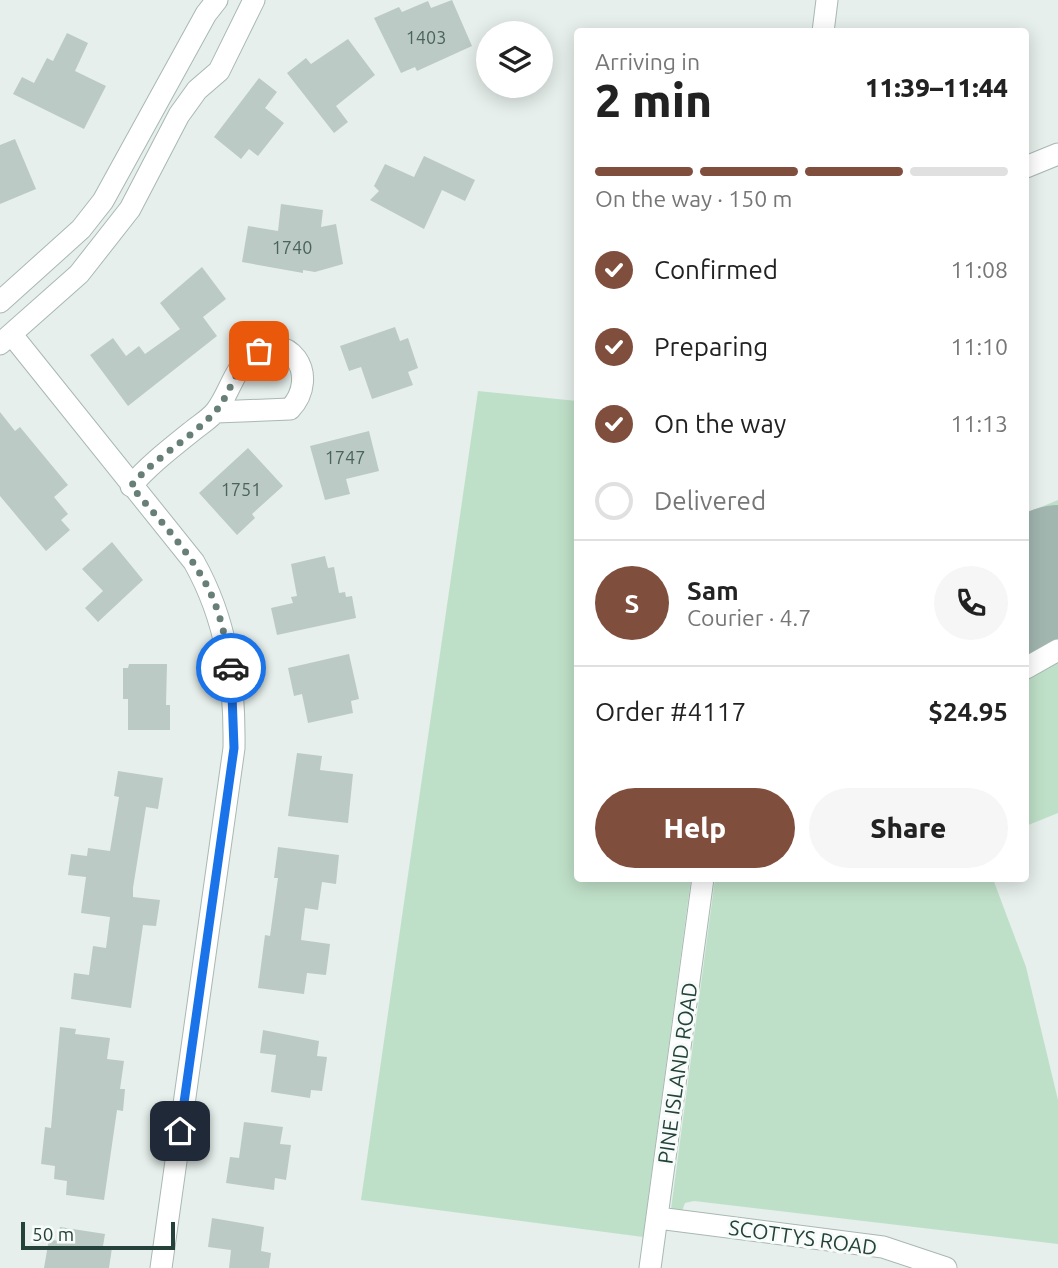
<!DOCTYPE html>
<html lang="en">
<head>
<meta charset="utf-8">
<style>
  body { margin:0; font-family:Ubuntu,sans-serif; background:#f6f6f6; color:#222; height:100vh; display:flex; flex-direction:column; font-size:26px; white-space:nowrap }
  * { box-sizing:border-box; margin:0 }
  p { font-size:23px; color:#767676 }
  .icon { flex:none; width:38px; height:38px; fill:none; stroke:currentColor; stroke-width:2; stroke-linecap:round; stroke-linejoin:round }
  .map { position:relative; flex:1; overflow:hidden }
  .sheet { position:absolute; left:574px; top:28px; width:455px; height:854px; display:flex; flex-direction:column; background:#fff; border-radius:7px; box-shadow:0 4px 18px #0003 }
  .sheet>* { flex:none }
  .buttons { position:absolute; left:476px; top:21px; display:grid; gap:14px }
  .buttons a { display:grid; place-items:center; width:77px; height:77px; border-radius:50%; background:#fff; box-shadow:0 4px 18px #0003; font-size:35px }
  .scale { position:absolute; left:21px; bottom:18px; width:154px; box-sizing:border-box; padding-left:7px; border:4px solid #24423a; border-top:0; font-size:19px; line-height:24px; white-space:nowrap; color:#24423a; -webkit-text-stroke:5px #f7fbf9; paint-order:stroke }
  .pin { position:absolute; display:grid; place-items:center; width:60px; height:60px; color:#fff; margin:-30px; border-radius:14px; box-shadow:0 4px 10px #0006 }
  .courier { position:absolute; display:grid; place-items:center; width:70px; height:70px; margin:-35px; border:5px solid #1a73e8; border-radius:50%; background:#fff; color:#222; box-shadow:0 2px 9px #0007 }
  .head em { font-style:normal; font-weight:800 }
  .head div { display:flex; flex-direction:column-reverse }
  .head { display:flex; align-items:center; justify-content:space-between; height:119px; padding:0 21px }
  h1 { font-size:46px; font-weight:800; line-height:52px }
  .bar { display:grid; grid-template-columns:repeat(4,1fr); gap:10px 7px; align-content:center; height:84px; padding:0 21px }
  .bar i { height:9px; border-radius:5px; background:#e0e0e0 }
  .bar .active { background:#804e3d }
  .bar p { grid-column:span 4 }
  .line { display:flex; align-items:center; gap:18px; padding:0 21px; border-top:2px solid #e0e0e0 }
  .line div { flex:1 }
  .round { display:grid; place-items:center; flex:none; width:74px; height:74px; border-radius:37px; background:#f6f6f6 }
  ol { padding:0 21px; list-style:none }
  li { display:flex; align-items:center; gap:21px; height:77px }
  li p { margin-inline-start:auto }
  li .icon { padding:7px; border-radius:50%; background:#804e3d; color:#fff; stroke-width:4 }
  li:last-child { color:#767676 }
  li i { width:38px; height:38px; border:4px solid #e0e0e0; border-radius:50% }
  .action { display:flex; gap:14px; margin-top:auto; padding:14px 21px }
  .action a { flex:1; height:80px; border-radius:42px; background:#804e3d; color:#fff; font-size:28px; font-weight:800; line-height:80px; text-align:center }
  .action a+a { background:#f6f6f6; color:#222 }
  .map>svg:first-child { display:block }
  .green { fill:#bfe0c8 }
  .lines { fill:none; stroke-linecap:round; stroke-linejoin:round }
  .runway { stroke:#a2b6b0; stroke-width:138 }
  .building { fill:#bbcac4 }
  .minor-casing { stroke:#a8b8b2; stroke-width:23 }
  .minor { stroke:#fff; stroke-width:21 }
  .done { stroke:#687f78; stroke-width:7; stroke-dasharray:0 12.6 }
  .route { stroke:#1a73e8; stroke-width:9 }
  .labels { text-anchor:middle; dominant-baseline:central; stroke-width:6; stroke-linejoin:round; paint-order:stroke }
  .number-label { font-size:18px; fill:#4a645c }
  .street-label { font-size:21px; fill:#24423a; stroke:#f7fbf9 }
</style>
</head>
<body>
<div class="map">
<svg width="1058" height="1268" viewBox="0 0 1058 1268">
  <rect width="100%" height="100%" fill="#e6efeb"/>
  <path class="green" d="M 478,391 L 577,401 L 578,878 L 691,879 L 643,1237 L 361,1200 Z
    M 1058,500 L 1058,813 L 1026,826 L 1026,513 Z
    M 715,879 L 993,879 L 1026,967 L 1058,1100 L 1058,1244 L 694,1201 L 685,1203 L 682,1211 L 671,1209 Z"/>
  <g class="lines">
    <path class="runway" d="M 1026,586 L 1058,574"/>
  </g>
  <path class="building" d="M 452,0 L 472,46 L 417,71 L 415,67 L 401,73 L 374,18 L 399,7 L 402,12 L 428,1 L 431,8 Z
    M 67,33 L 88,43 L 75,71 L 106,86 L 84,129 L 13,94 L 22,77 L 34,83 L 47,58 L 53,61 Z
    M 348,39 L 375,75 L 336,106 L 348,122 L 334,133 L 287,73 L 306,58 L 311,64 Z
    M 259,78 L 277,92 L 265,108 L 284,123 L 258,156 L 249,149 L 241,159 L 214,137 Z
    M 15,139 L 36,189 L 0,204 L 0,145 Z
    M 424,156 L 475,180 L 465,201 L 442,190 L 424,229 L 370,200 L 379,191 L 374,186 L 385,164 L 414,177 Z
    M 281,204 L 323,210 L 321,227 L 336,224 L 343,264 L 315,272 L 303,270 L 303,273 L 242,262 L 248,226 L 278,231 Z
    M 202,267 L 226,299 L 203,317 L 217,336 L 128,406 L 90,355 L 113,338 L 126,356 L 139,346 L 145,354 L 180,329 L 160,303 Z
    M 395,327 L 400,341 L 408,338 L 418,368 L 408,372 L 413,385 L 372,399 L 361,367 L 349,371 L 340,346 Z
    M 0,412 L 15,431 L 20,427 L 68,485 L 54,497 L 68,514 L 61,520 L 70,530 L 46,551 L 0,496 Z
    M 369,431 L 379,471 L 346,479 L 350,494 L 325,500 L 310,446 Z
    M 248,448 L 283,486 L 252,514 L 255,518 L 237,535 L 199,493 Z
    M 112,542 L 143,580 L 98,622 L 85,608 L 103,591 L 82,569 Z
    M 325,556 L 328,568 L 334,567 L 339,593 L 345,592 L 346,597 L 352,596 L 356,618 L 277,635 L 271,608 L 293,603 L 291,597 L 297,596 L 291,564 Z
    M 349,654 L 359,699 L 351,701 L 353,713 L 308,723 L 302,694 L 294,696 L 288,668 Z
    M 129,664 L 167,664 L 166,705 L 170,705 L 170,730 L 128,730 L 128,699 L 123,699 L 123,668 L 128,668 Z
    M 297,753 L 322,756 L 320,770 L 353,774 L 348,823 L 288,816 Z
    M 118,771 L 163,778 L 158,809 L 146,807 L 133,888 L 133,897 L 160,900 L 156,926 L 143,925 L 131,1008 L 71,999 L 74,973 L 89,975 L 93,946 L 106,948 L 110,917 L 81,913 L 86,877 L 68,875 L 71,854 L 87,856 L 88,848 L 110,851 L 119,797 L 114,796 Z
    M 278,847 L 339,855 L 336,884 L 322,882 L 318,910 L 305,908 L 301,940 L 330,944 L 326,975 L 307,973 L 304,994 L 258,988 L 265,935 L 270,936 L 278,878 L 274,878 Z
    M 60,1027 L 76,1029 L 75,1034 L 110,1038 L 107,1059 L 124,1061 L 120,1089 L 125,1089 L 123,1111 L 117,1110 L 104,1200 L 66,1195 L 67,1181 L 54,1179 L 55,1166 L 41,1164 L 45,1127 L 51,1128 Z
    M 263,1030 L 319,1041 L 317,1056 L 327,1057 L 322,1091 L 311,1090 L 310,1098 L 271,1092 L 276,1055 L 260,1053 Z
    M 244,1122 L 283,1127 L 280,1144 L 291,1145 L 286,1180 L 275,1178 L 274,1190 L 226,1183 L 230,1157 L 239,1158 Z
    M 212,1218 L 264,1227 L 261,1251 L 271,1253 L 269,1268 L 229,1268 L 231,1250 L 208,1247 Z
    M 60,1227 L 105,1234 L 103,1246 L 112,1248 L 109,1268 L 44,1268 L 49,1239 L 58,1241 Z"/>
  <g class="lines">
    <g class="minor-casing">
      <path id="minor" d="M 823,32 L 827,0
        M 1026,167 L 1058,154
        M 0,302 L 81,229 L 103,201 L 206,14 L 217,0
        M 12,335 L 194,562 C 227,621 235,681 234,748 L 161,1268
        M 0,344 L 79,274 L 130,209 L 179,115 L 197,90 L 219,71 L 254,0
        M 131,486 C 149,465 170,449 191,432 C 199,425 210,419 216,411 C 229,394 234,369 251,356 C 287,326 322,375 290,409 L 216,412
        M 1026,668 L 1058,650
        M 658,1218 L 883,1247 L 946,1268
        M 650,1268 L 703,878"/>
    </g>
    <use href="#minor" class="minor"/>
  </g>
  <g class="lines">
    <path class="done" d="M 231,668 C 226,642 221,614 209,590 C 190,551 158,519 131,486 C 155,457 189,440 214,413 C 232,394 234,364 259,351"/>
    <path class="route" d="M 180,1131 L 234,748 L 231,668"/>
  </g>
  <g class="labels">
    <g class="number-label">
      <text x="426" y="37">1403</text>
      <text x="292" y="247">1740</text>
      <text x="345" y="457">1747</text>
      <text x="241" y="489">1751</text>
    </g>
    <g class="street-label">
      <text transform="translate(677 1073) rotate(-82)">PINE ISLAND ROAD</text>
      <text transform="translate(803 1237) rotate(8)">SCOTTYS ROAD</text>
    </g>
  </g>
</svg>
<div class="buttons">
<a><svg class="icon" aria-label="layers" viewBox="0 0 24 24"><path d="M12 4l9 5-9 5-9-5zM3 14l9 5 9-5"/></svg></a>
</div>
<div class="scale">50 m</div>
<div class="pin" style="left:259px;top:351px;background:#ea580c"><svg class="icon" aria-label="bag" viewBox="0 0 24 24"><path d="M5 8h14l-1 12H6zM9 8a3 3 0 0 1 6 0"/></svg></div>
<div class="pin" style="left:180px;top:1131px;background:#1f2937"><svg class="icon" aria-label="home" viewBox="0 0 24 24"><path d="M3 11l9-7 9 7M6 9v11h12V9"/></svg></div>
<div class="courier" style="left:231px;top:668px"><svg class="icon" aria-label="car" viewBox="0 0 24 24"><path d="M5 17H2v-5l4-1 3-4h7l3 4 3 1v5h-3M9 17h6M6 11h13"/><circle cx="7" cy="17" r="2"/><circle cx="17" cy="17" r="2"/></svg></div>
<section class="sheet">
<div class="head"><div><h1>2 min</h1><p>Arriving in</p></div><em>11:39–11:44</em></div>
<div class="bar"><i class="active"></i><i class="active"></i><i class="active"></i><i></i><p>On the way · 150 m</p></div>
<ol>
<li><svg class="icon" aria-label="check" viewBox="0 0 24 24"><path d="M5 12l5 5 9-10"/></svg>Confirmed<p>11:08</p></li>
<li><svg class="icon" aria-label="check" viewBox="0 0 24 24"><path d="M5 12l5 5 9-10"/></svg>Preparing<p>11:10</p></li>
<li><svg class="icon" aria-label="check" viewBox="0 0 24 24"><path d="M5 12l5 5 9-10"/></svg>On the way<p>11:13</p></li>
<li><i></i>Delivered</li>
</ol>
<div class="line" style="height:126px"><b class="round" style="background:#804e3d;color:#fff">S</b><div><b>Sam</b><p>Courier · 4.7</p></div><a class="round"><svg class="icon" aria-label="phone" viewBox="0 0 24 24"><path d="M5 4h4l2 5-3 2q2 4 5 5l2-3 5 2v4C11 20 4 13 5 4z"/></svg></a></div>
<div class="line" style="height:91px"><div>Order #4117</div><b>$24.95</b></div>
<div class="action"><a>Help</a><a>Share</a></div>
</section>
</div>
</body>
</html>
